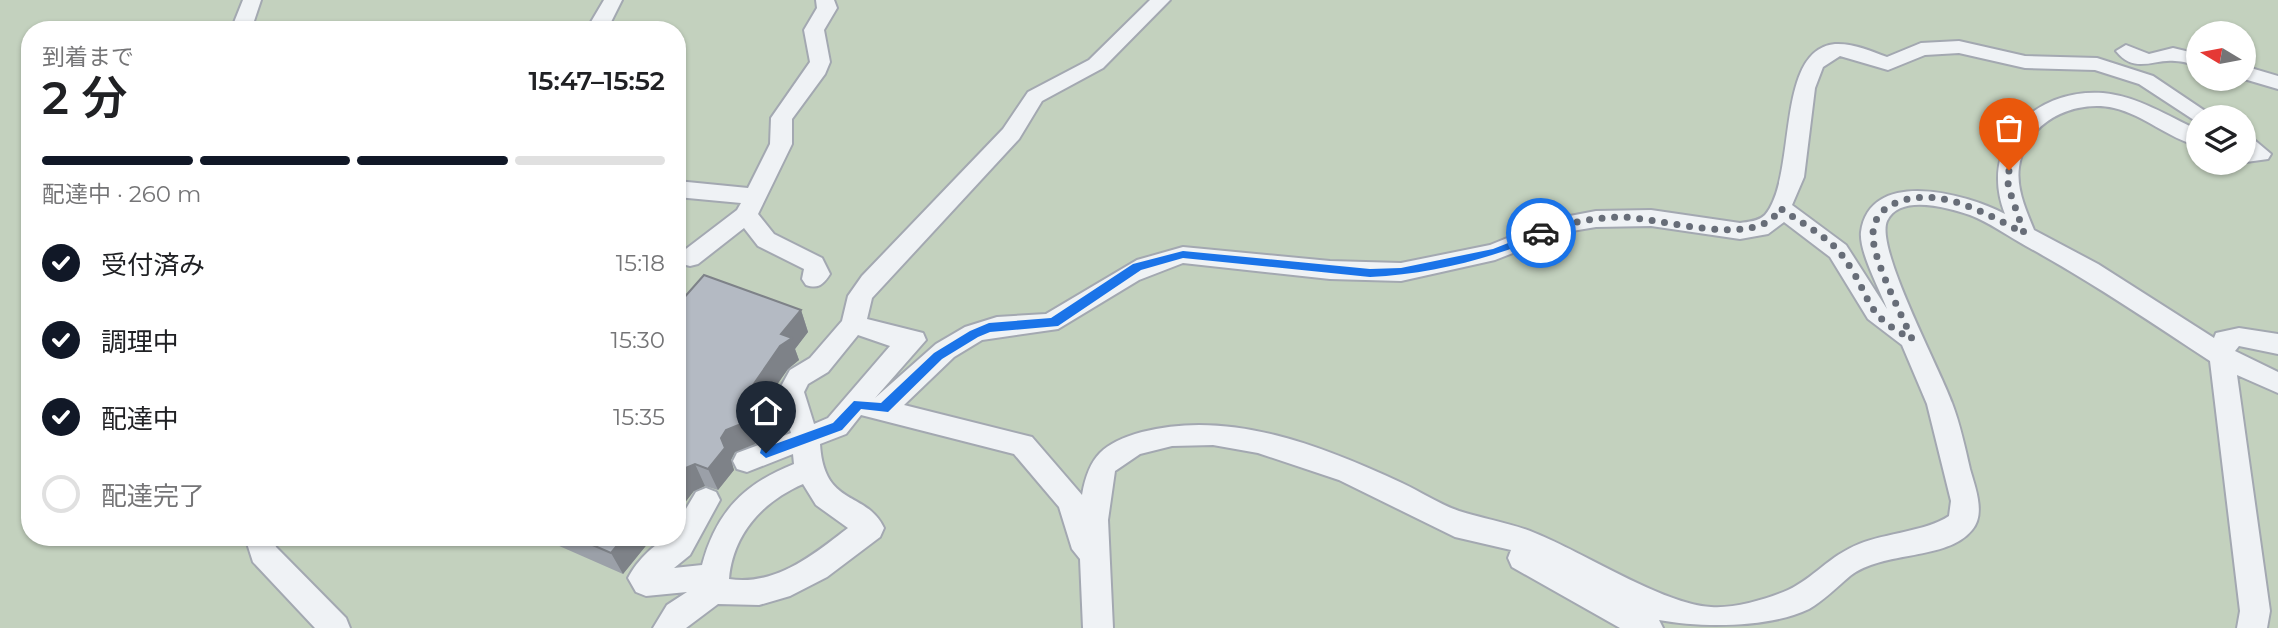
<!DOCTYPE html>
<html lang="ja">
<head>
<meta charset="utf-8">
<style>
  body { margin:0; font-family:Montserrat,"Noto Sans JP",sans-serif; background:#f6f6f6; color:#202124; height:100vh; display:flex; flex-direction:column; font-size:26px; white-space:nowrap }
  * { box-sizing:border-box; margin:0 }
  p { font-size:23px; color:#757577 }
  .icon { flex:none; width:38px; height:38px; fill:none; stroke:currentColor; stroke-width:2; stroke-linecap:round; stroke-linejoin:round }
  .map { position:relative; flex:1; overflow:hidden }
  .drawer { position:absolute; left:21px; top:21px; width:665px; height:525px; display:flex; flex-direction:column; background:#fff; border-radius:28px; box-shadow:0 2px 5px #0004 }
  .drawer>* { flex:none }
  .needle { width:46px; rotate:280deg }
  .buttons { position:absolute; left:2186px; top:21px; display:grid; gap:14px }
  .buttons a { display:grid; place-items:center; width:70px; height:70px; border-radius:50%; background:#fff; box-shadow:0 2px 5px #0004; font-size:35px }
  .pin { position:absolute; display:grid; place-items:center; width:60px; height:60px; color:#fff; margin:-72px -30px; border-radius:50% 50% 50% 0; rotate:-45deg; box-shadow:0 0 7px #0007 }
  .pin .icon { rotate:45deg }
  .courier { position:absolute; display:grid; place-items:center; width:70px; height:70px; margin:-35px; border:5px solid #1a73e8; border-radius:50%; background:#fff; color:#222; box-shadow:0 2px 9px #0007 }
  .headline em { font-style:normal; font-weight:600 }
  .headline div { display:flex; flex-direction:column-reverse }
  .headline { display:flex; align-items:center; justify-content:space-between; height:119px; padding:0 21px }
  h1 { font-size:46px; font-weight:600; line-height:52px }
  .bar { display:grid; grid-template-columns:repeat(4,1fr); gap:10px 7px; align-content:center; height:84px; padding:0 21px }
  .bar i { height:9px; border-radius:5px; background:#e0e0e0 }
  .bar .selected { background:#111827 }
  .bar p { grid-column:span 4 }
  ol { padding:0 21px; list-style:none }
  li { display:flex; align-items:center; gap:21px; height:77px }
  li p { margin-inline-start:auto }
  li .icon { padding:7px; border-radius:50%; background:#111827; color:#fff; stroke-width:4 }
  li:last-child { color:#757577 }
  li i { width:38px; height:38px; border:4px solid #e0e0e0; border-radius:50% }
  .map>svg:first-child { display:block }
  .green { fill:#c3d1be; fill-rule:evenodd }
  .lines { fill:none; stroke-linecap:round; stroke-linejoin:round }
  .minor-casing { stroke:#a3a8b1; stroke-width:4 }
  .minor { fill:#eff2f5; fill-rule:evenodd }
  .wall { fill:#9ba0a8 }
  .shaded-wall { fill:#7e8288 }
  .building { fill:#b4bac3; stroke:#7e8288; stroke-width:2 }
  .route { fill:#1a73e8 }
  .done { stroke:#676d78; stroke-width:7; stroke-dasharray:0 12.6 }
</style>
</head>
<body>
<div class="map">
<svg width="2278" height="628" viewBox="0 0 2278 628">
  <rect width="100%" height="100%" fill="#dde1e7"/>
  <path class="green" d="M 0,0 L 2278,0 L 2278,628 L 0,628 ZM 30,30 L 677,30 L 677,537 L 30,537 ZM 2198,33 L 2244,33 L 2244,79 L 2198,79 ZM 2198,117 L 2244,117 L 2244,163 L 2198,163 Z"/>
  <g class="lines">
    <g class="minor-casing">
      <path id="minor" d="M 243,0 L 261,0 L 251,30 L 231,30 Z
        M 604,0 L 622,0 L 611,22 L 613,30 L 593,30 L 591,22 Z
        M 816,0 L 834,0 L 837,8 L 824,30 L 830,62 L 825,74 L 792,119 L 792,144 L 758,214 L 774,234 L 822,258 L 830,274 C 823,285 818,289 806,285 L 802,279 L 804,269 L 758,246 L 744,228 L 698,264 L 690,266 L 682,264 L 678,258 L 682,252 L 737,210 L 741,203 L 677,197 L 677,181 L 748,188 L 770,144 L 771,118 L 810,62 L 804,30 L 817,8 Z
        M 1150,0 L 1170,0 L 1103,68 L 1042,101 L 1019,139 L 872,298 L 867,319 L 923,333 L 926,340 L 875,398 L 936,344 L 965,327 L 997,317 L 1046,314 L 1137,260 L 1183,247 L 1330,261 L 1401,263 L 1490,245 L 1554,219 L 1596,211 L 1651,210 L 1740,223 C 1748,222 1759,221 1765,215 C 1798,176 1774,50 1835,44 C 1853,43 1871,51 1887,57 L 1921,43 L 1959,41 L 2025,56 L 2097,58 L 2153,76 L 2214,117 L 2198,117 L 2197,122 L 2139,84 L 2095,70 L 2025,68 L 1959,53 L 1925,55 L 1888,70 L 1840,56 L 1823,67 L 1815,88 L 1804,177 L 1792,205 L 1846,245 L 1887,309 C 1880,290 1859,252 1861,232 C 1870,167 1967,194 2005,214 C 1978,145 2033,88 2103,93 C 2137,96 2168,116 2198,130 L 2198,146 C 2168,138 2144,115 2114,108 C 2073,99 2025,123 2019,167 C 2016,189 2026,210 2034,230 L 2098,264 L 2214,338 L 2216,333 L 2239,328 L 2278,334 L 2278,354 L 2239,346 L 2235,351 L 2278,372 L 2278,393 L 2237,375 L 2270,611 L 2267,628 L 2237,628 L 2240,611 L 2210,361 C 2149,321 2090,281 2026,246 C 2008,236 1989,222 1970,215 C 1949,208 1900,193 1887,221 C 1875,248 1940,369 1952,403 C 1960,424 1965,447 1970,469 C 1975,487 1986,514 1972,530 C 1947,561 1884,550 1850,576 C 1837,587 1823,601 1809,609 C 1770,628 1701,628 1659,620 L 1663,628 L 1620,628 L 1512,567 L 1508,558 L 1511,550 L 1455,537 L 1339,480 L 1258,453 L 1213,445 L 1172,446 L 1140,454 L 1115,471 L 1108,520 L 1113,628 L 1083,628 L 1080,559 L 1072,549 L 1059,507 L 1014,454 L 861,415 L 846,434 L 820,444 C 824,508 866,490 884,528 L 880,537 L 827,577 L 790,596 L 759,605 L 718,604 L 686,628 L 653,628 L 667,605 L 687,592 L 646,596 L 636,592 L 628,578 C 636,562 658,537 677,537 L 677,524 L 696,492 L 706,488 L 716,492 L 720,500 L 690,555 L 674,568 L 702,565 C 716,512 744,484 794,464 L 793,454 L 747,472 L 737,469 L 733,461 L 737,453 L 791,433 L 778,392 L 790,370 L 810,358 L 842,321 L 848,296 L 862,276 L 1003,129 L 1028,92 L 1089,60 ZM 1784,222 L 1830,257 L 1868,319 L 1902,345 L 1927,404 L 1951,501 L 1949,516 C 1927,531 1886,533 1859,544 C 1829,556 1814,578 1788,590 C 1768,599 1733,609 1711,607 C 1662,604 1583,552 1535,533 C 1511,523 1484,519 1459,511 C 1439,504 1421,492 1402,483 C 1322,446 1230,409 1142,432 C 1103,443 1089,456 1082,495 L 1032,437 L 904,405 L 954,357 L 982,340 L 1058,329 L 1139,280 L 1183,263 L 1330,279 L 1401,281 L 1495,260 L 1566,232 L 1596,227 L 1651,226 L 1740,239 L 1768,234 ZM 858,335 L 890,346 L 828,418 L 814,424 L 804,392 L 808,384 L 828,372 ZM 803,484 L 816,505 L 848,528 C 813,555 776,586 729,579 C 733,534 762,502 803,484 Z
        M 2126,45 L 2149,54 L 2173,48 L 2198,54 L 2198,66 C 2191,64 2183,61 2175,61 C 2155,58 2135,75 2116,51 Z
        M 2244,66 L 2278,76 L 2278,89 L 2244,79 Z
        M 2244,136 L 2252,138 L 2271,154 L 2268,159 L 2239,163 L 2244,163 Z
        M 245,537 L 273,537 L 276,547 L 346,618 L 350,628 L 315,628 L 253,562 Z"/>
    </g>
    <use href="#minor" class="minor"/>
  </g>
  <path class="wall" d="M 682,300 L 801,310 L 808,332 L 795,349 L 799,360 L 788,369 L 769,396 L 776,417 L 755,444 L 735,452 L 731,460 L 734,470 L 718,490 L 705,486 L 694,491 Z
    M 552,537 L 653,537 L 623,574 L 557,545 Z"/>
  <path class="shaded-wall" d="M 801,310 L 808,332 L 795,349 L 799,360 L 788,369 L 769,396 L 776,417 L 755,444 L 735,452 L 731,460 L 734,470 L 718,490 L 708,469 L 721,438 L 781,334 Z
    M 695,464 L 705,486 L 694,491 L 677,513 L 677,477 L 683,469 Z
    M 624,537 L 653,537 L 623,574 L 611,553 Z"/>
  <path class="building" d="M 704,275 L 801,310 L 781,334 L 792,338 L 780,346 L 751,388 L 768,394 L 746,422 L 726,430 L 721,438 L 725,448 L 708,469 L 695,464 L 683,469 L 677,477 L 677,298 L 682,300 Z
    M 574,537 L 624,537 L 611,553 Z"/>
  <path class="route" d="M 1541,230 L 1545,231 L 1545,236 C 1489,259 1431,274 1370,277 L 1183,258 L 1141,270 L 1058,326 L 990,332 L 978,337 L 942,359 L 888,412 L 861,409 L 842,430 L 766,458 L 760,453 L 761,449 L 833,423 L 854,401 L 881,403 L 934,353 L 970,331 L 989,323 L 1051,318 L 1133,264 L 1183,251 L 1370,269 L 1401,268 L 1493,249 Z"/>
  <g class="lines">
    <path class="done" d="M 1541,233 C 1566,223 1592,218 1619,217 C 1660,217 1760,251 1780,208 C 1801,223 1830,237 1844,258 C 1873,298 1862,314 1912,339 C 1902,315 1871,257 1873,233 C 1874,217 1884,207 1898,202 C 1941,186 1986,214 2024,233 L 2008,186 L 2009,170"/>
  </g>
</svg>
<div class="buttons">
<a><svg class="needle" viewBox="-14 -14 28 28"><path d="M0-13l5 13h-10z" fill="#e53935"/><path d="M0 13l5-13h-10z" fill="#757577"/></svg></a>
<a><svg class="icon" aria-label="layers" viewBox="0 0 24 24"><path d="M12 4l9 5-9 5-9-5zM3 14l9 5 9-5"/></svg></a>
</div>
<div class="pin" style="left:2009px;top:170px;background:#ea580c"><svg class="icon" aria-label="bag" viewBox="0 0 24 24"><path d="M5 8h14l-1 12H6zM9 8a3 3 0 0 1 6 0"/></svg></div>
<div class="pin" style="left:766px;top:453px;background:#1f2937"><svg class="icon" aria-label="home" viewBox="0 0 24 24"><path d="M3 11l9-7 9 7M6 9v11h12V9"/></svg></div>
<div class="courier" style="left:1541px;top:233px"><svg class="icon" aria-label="car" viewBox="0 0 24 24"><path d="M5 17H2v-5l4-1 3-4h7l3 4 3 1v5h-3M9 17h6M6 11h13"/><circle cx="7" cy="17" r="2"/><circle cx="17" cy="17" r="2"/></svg></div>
<section class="drawer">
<div class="headline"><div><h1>2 分</h1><p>到着まで</p></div><em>15:47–15:52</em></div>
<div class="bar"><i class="selected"></i><i class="selected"></i><i class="selected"></i><i></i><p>配達中 · 260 m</p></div>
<ol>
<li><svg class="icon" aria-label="check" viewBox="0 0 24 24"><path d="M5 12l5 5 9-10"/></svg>受付済み<p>15:18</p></li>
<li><svg class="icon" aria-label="check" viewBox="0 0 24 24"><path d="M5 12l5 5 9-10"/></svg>調理中<p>15:30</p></li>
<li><svg class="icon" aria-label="check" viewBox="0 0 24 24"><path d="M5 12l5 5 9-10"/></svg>配達中<p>15:35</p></li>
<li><i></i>配達完了</li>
</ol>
</section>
</div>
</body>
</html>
